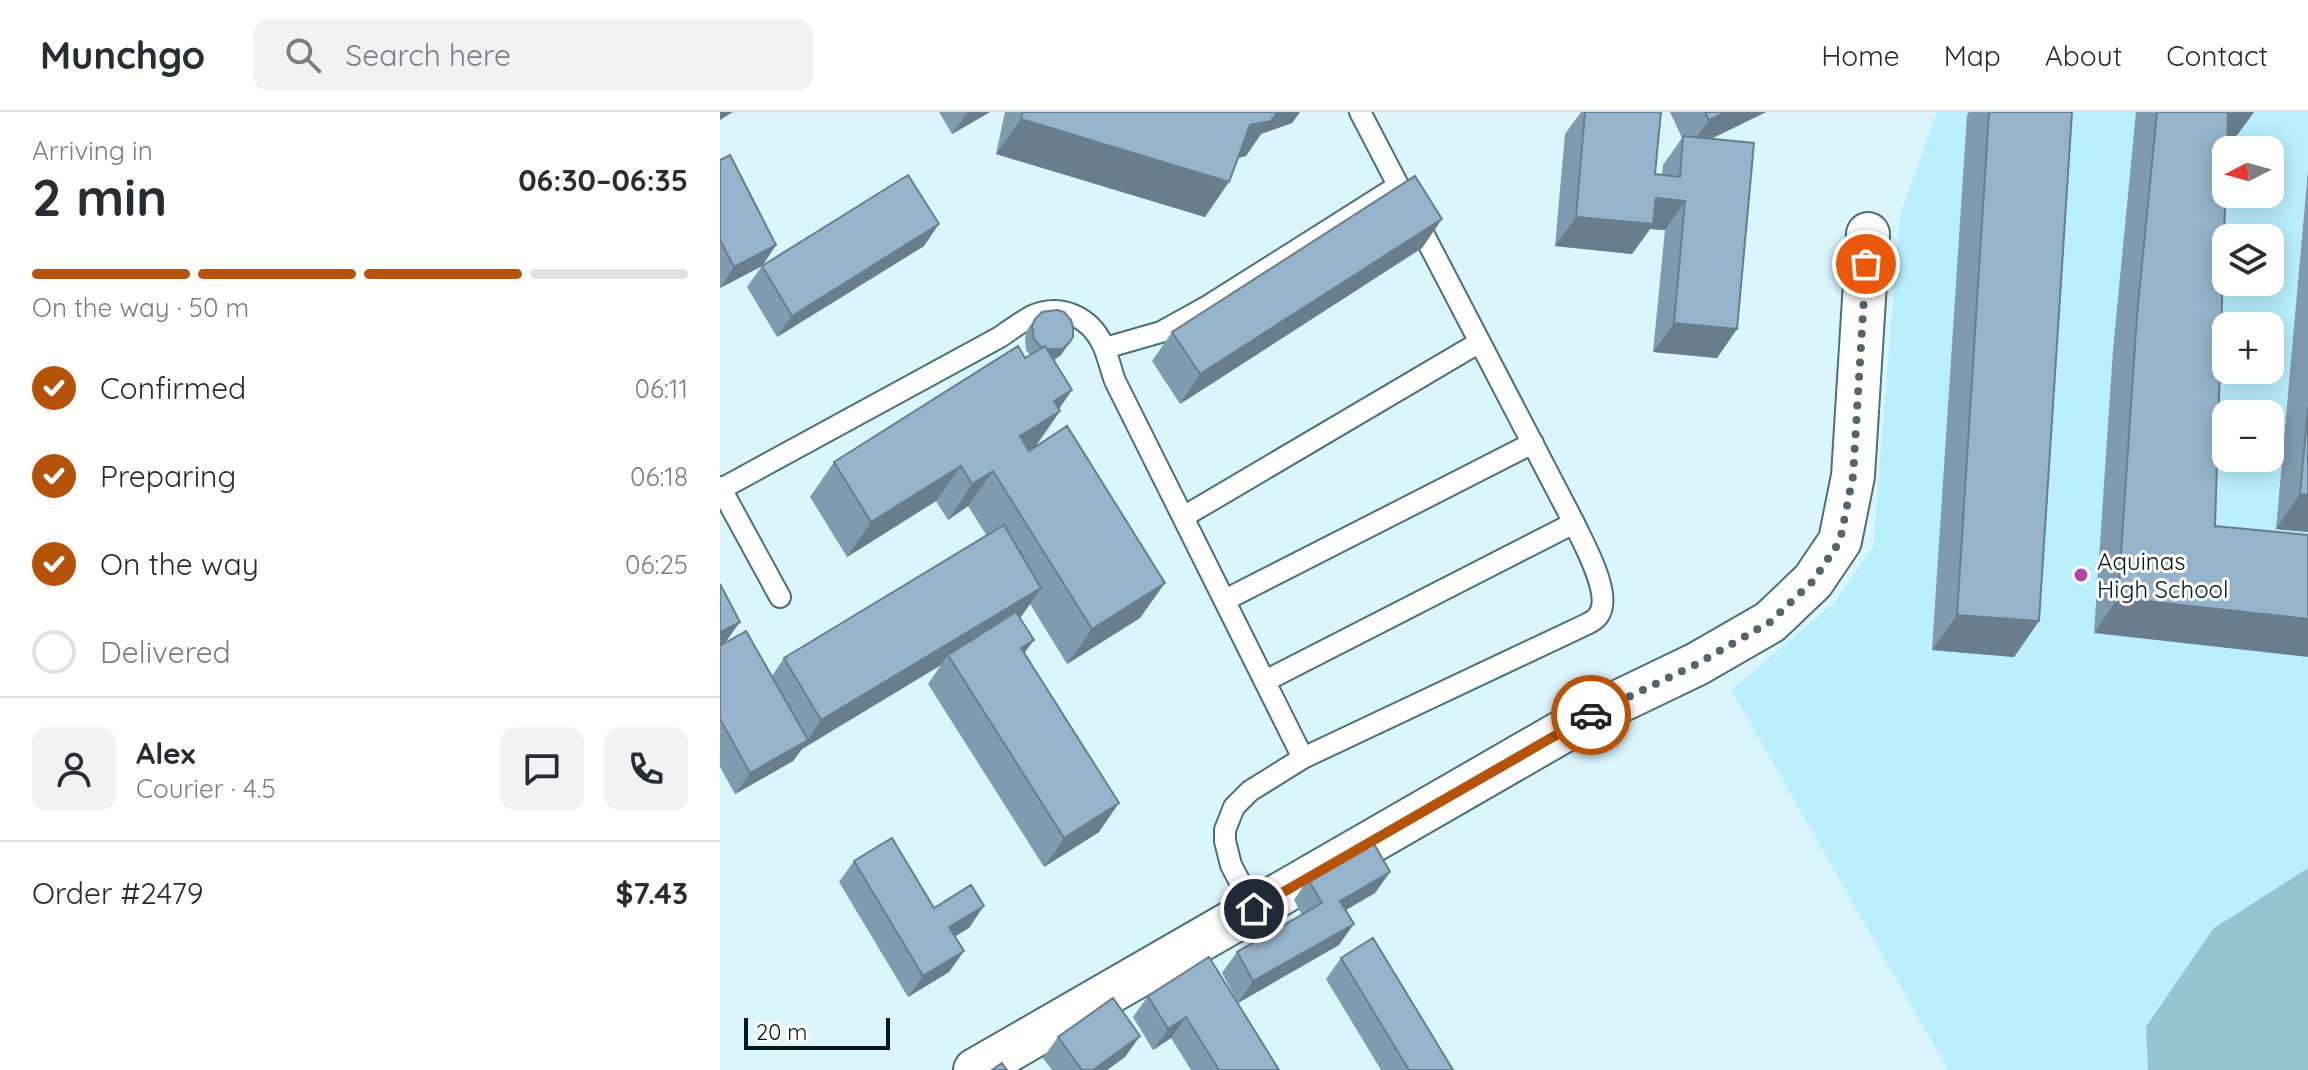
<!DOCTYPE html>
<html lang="en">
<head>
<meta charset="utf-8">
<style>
  body { margin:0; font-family:Quicksand,sans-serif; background:#f2f2f3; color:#2b2b33; height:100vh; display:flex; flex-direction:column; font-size:30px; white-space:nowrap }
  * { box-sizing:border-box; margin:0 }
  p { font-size:26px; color:#7c7c81 }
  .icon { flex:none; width:44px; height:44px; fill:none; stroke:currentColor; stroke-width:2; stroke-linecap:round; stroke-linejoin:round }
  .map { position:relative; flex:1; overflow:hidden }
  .details { display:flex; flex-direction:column; background:#fff; width:720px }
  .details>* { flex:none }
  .needle { width:52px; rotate:264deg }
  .tools { position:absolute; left:1492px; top:24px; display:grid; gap:16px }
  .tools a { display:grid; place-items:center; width:72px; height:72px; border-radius:16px; background:#fff; box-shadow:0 4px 20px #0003; font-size:40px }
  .scale { position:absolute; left:24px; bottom:20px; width:146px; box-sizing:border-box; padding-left:8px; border:4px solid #08181c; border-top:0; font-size:22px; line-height:28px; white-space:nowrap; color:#08181c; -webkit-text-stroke:6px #fdfdfd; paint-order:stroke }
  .pin { position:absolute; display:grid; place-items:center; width:68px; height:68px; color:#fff; margin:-34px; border:4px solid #fff; border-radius:50%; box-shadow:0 2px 8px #0007 }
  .courier { position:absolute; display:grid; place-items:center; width:80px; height:80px; margin:-40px; border:6px solid #b45309; border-radius:50%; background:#fff; color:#222; box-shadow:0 2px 10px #0007 }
  .headline em { font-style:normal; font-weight:700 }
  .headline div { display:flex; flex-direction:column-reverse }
  .headline { display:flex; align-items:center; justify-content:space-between; height:136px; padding:0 32px }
  h1 { font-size:52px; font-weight:700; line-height:60px }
  .bar { display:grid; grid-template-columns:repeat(4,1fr); gap:12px 8px; align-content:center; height:96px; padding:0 32px }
  .bar i { height:10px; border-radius:6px; background:#e1e1e2 }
  .bar .active { background:#b45309 }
  .bar p { grid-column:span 4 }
  .line { display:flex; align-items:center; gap:20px; padding:0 32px; border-top:2px solid #e1e1e2 }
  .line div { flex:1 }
  .round { display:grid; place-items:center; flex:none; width:84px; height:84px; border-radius:16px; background:#f2f2f3 }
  ol { padding:0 32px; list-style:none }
  li { display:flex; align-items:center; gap:24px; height:88px }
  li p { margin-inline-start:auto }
  li .icon { padding:8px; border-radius:50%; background:#b45309; color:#fff; stroke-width:4 }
  li:last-child { color:#7c7c81 }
  li i { width:44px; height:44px; border:4px solid #e1e1e2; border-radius:50% }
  header { display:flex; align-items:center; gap:48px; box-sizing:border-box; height:112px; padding:0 40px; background:#fff; border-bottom:2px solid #e1e1e2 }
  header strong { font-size:38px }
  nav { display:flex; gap:44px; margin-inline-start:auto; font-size:28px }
  .search { width:560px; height:72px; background:#f2f2f3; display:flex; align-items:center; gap:20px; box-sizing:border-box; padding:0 28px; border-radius:16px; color:#7c7c81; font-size:30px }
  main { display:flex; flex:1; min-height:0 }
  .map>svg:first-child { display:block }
  .built { fill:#baeffe; fill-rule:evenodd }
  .green { fill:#96c5d1 }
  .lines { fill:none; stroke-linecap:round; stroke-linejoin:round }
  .lane-casing { stroke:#49717b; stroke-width:24 }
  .street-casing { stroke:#49717b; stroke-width:46 }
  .lane { stroke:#fff; stroke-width:20 }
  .street { stroke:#fff; stroke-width:42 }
  .wall { fill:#809baf }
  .shaded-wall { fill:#687e8e }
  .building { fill:#95b4cb; stroke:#687e8e; stroke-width:2 }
  .done { stroke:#52656a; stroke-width:8; stroke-dasharray:0 14.4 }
  .route { stroke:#b45309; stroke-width:10 }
  .poi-dot { fill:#b246a6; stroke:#fdfdfd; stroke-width:3 }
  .labels { text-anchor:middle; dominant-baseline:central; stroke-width:6; stroke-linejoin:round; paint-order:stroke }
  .poi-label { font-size:24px; fill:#08181c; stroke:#fdfdfd; text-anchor:start }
</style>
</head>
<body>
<header>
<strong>Munchgo</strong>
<div class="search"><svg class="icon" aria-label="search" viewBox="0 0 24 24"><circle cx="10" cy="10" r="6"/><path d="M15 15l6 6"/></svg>Search here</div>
<nav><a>Home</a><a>Map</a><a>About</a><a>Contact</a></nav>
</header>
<main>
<section class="details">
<div class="headline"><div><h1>2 min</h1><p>Arriving in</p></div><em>06:30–06:35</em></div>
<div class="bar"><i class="active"></i><i class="active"></i><i class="active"></i><i></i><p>On the way · 50 m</p></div>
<ol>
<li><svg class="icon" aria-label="check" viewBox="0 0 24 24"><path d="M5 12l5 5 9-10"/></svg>Confirmed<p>06:11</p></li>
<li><svg class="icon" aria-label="check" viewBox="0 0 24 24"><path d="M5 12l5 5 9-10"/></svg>Preparing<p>06:18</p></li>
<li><svg class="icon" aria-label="check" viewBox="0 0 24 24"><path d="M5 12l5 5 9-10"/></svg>On the way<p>06:25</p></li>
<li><i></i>Delivered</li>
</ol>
<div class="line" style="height:144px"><a class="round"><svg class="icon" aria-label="person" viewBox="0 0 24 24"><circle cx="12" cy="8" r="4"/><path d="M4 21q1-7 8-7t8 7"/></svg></a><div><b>Alex</b><p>Courier · 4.5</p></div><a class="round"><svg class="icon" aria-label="chat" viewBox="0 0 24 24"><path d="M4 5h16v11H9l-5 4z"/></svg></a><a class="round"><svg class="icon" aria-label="phone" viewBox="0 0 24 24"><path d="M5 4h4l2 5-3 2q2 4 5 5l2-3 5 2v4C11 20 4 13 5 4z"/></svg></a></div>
<div class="line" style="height:104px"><div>Order #2479</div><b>$7.43</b></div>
</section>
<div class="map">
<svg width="1588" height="958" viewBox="0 0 1588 958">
  <rect width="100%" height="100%" fill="#dbf5fc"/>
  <path class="built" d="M 1217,0 L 1588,0 L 1588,958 L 1228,958 L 1011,578 L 1114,491 L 1153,435 L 1180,103 ZM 1506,38 L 1550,38 L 1550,82 L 1506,82 ZM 1506,126 L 1550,126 L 1550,170 L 1506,170 ZM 1506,214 L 1550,214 L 1550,258 L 1506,258 ZM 1506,302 L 1550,302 L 1550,346 L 1506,346 Z"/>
  <path class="green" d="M 1588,756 L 1588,958 L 1428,958 L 1426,915 L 1493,817 Z"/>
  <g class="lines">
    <g class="lane-casing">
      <path id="lane" d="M 385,236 L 441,220 L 488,194 L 678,74
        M 0,375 L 60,485
        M 1,377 L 280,225 C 290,218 301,210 312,204 C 341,191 370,205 383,233 C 388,244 391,258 395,269 L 583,646
        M 463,405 L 760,230
        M 505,488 L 813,331
        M 545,569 L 854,411
        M 534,797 L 511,753 L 505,729 L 505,718 L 514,695 L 530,679 L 583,646 L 867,512 C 871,510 876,507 878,504 C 894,484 863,431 854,411 L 640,0"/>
    </g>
    <g class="street-casing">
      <path id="street" d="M 255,958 L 873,602 L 977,552 L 1050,510 L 1093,469 L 1120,429 L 1133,364 L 1148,122"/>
    </g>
    <use href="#lane" class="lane"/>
    <use href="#street" class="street"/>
  </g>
  <path class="wall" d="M 219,0 L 270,0 L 232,22 Z
    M 285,0 L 580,0 L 572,11 L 541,22 L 526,44 L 518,46 L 485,105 L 276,42 Z
    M 861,0 L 941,0 L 935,62 L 942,63 L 943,53 L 962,26 L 950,0 L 1046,0 L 991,27 L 1017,217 L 997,246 L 933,240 L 945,118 L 930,117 L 912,142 L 835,134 L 845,22 Z
    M 1249,0 L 1352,0 L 1319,509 L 1294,545 L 1212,538 L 1247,3 Z
    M 1416,0 L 1534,0 L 1517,23 L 1507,27 L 1495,414 L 1374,521 L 1393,238 Z
    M 0,48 L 56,133 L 42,154 L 0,176 Z
    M 1588,58 L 1588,420 L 1556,417 Z
    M 722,107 L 702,136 L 460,292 L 432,249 L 452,220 Z
    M 204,134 L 57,225 L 27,175 L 42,154 Z
    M 315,207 L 349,231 L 341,243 L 334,248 L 339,297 L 340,299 L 315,335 L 420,506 L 347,552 L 310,492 L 300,505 L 304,541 L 379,720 L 324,755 L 208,572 L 221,553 L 82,637 L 73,649 L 15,682 L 0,655 L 0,534 L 5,531 L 52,564 L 64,546 L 267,424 L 248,394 L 228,408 L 216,389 L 127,445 L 90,385 L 114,350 L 310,243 L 306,238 L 305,225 L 307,218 Z
    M 134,749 L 249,816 L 235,824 L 244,839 L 229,860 L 188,885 L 119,770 Z
    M 670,760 L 655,781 L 626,798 L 619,833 L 518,891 L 502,861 L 517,840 L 582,803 L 574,788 L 588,767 Z
    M 621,846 L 733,958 L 661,958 L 606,867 Z
    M 428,884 L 559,958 L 471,958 L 451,926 L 433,938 L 413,905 Z
    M 420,924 L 405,945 L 387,958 L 332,958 L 323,946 L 338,925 Z"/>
  <path class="shaded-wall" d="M 0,0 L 13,0 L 0,8 Z
    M 248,0 L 270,0 L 232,22 Z
    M 556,0 L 580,0 L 572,11 L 541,22 L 526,44 L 506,49 L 530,13 Z
    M 1006,0 L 1046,0 L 968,38 L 989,8 Z
    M 1507,0 L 1534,0 L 1517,23 L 1483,35 Z
    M 301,7 L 509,70 L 485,105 L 276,42 Z
    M 936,86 L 965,89 L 945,118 L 930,117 L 912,142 L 835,134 L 856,105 Z
    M 722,107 L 702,136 L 460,292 L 480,262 Z
    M 219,112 L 204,134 L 57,225 L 72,204 Z
    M 56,133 L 42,154 L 0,176 L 14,155 Z
    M 954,211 L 1017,217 L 997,246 L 933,240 Z
    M 349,231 L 341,243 L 334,248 L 324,237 Z
    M 352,278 L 335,303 L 340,299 L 315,335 L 276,359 L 300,324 L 334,289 Z
    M 241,354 L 216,389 L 127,445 L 151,410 Z
    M 273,359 L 248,394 L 228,408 L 252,372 Z
    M 1580,382 L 1588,383 L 1588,420 L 1556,417 Z
    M 445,471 L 420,506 L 347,552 L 372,517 Z
    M 321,476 L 301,505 L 231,547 L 228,543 L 221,553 L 82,637 L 73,649 L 15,682 L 30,661 L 87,629 L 101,608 Z
    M 1398,486 L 1588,507 L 1588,545 L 1374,521 Z
    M 1237,503 L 1319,509 L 1294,545 L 1212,538 Z
    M 20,510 L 5,531 L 0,534 L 0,520 Z
    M 314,528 L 293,557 L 301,536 Z
    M 399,691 L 379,720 L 324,755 L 344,726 Z
    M 670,760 L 655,781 L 605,810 L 620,789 Z
    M 264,794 L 249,816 L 214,837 L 229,815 Z
    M 634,812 L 619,833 L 518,891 L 533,869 Z
    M 244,839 L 229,860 L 188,885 L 203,864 Z
    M 466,905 L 451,926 L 433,938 L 448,917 Z
    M 420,924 L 405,945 L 387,958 L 373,958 Z"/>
  <path class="building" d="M 303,0 L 557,0 L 551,9 L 530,13 L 509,70 L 301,7 Z
    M 865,0 L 941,0 L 935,62 L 960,65 L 963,24 L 1034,31 L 1017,217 L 954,211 L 965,89 L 936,86 L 933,112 L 856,105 Z
    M 985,0 L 1006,0 L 989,8 Z
    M 1269,0 L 1352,0 L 1319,509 L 1237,503 Z
    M 1437,0 L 1508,0 L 1495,414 L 1588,423 L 1588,507 L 1398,486 L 1417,203 Z
    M 10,43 L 56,133 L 14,155 L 0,128 L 0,48 Z
    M 188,63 L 219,112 L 72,204 L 42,154 Z
    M 695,64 L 722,107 L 480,262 L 452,220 Z
    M 337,198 L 344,200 L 351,208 L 353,215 L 353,225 L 349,231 L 342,237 L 327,237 L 325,234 L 322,236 L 314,227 L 312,214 L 315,207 L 322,200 Z
    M 298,234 L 305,246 L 325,234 L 352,278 L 334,289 L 340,299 L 300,324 L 309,339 L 347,314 L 445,471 L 372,517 L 273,359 L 252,372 L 241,354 L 151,410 L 114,350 Z
    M 1588,295 L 1588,383 L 1580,382 Z
    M 284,413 L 321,476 L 101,608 L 64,546 Z
    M 0,472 L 20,510 L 0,520 Z
    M 296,500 L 314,528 L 301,536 L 399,691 L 344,726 L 228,543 Z
    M 26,519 L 88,628 L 30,661 L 0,607 L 0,534 Z
    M 172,726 L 214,796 L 251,773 L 264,794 L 229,815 L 244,839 L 203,864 L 134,749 Z
    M 653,730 L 670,760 L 620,789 L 634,812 L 533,869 L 517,840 L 602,791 L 588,767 Z
    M 653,826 L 733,958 L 689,958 L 621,846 Z
    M 489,845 L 559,958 L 499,958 L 466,905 L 448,917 L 428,884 Z
    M 393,886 L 420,924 L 373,958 L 362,958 L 338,925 Z
    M 282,951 L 287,958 L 272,958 Z"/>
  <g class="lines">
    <path class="done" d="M 871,603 L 977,552 L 1050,510 L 1093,469 L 1120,429 L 1133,364 L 1146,152"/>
    <path class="route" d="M 534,797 L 871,603"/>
  </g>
  <circle class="poi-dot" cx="1361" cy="463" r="8"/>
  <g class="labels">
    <g class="poi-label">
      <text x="1377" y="449">Aquinas<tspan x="1377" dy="28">High School</tspan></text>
    </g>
  </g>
</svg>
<div class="tools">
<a><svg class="needle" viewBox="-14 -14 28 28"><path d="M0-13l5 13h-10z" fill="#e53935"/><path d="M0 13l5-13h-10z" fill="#7c7c81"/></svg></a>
<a><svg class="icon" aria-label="layers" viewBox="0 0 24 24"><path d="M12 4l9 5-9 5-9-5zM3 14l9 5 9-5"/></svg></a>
<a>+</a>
<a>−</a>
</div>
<div class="scale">20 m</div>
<div class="pin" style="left:1146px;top:152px;background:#ea580c"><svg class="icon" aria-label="bag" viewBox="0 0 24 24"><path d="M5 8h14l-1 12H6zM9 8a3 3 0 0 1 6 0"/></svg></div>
<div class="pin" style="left:534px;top:797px;background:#1f2937"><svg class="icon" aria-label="home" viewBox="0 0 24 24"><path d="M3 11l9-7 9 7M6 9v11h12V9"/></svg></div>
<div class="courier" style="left:871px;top:603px"><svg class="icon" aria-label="car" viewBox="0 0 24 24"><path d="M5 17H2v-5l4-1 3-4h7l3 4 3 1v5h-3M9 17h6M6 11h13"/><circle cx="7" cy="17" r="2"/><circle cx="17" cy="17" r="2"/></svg></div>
</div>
</main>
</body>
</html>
